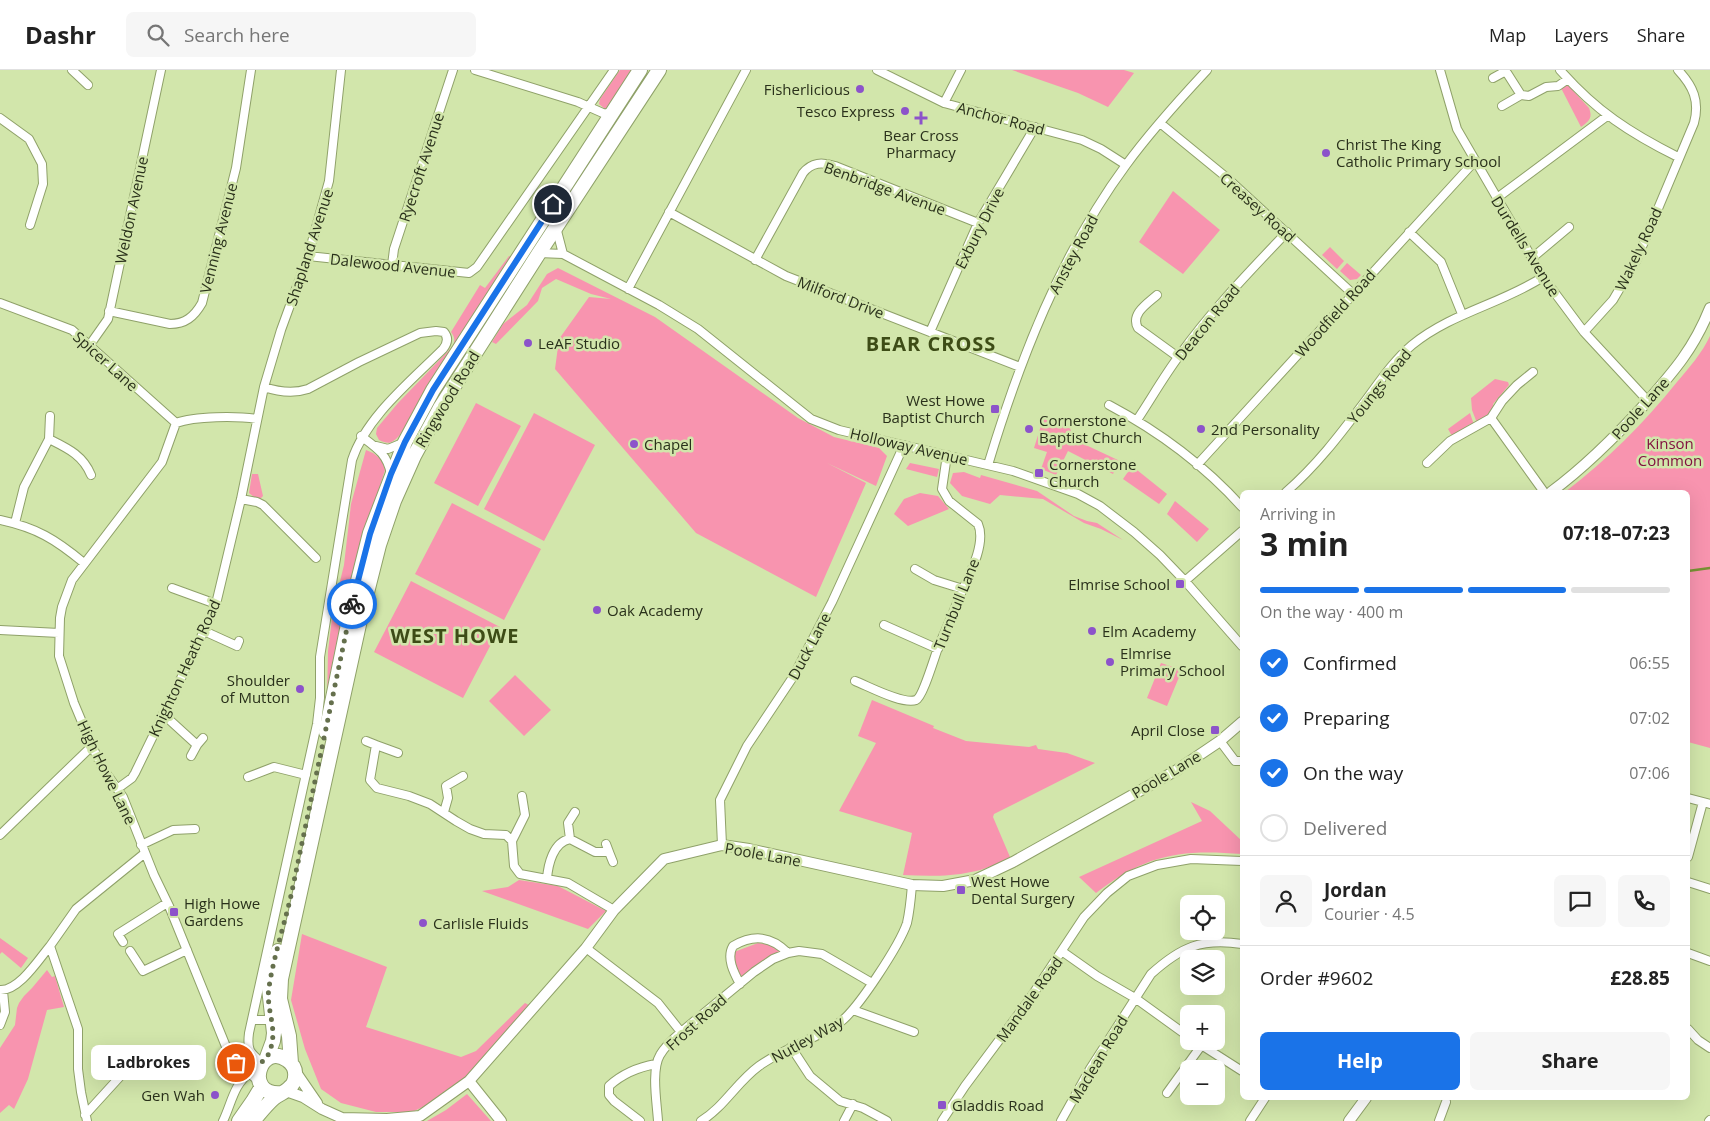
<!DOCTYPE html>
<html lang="en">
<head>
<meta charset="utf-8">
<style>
  body { margin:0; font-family:"Open Sans",sans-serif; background:#f6f6f6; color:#222; height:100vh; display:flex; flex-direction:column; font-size:19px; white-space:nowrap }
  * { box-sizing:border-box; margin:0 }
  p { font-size:16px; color:#767676 }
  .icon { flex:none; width:28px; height:28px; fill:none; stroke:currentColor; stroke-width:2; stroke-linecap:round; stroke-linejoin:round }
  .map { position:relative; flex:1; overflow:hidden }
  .side { position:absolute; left:1240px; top:420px; width:450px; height:610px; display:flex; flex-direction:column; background:#fff; border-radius:8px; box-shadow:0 5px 20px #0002 }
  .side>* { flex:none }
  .buttons { position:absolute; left:1180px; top:825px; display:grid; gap:10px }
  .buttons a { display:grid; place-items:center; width:45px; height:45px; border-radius:8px; background:#fff; box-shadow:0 5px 20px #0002; font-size:25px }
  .pin { position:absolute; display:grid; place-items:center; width:42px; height:42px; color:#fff; margin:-21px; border:2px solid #fff; border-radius:50%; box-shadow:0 1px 5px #0007 }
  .courier { position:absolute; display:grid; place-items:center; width:50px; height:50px; margin:-25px; border:4px solid #1a73e8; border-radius:50%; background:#fff; color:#222; box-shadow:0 1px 6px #0007 }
  .bubble { position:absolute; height:35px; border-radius:8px; background:#fff; box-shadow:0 5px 20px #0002; font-size:16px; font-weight:700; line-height:35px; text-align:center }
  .overview em { font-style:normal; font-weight:700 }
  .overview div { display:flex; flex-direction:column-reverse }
  .overview { display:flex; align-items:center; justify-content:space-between; height:85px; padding:0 20px }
  h1 { font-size:32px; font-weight:700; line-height:38px }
  .bar { display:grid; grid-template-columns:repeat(4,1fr); gap:8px 5px; align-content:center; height:60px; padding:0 20px }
  .bar i { height:6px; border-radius:4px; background:#e0e0e0 }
  .bar .on { background:#1a73e8 }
  .bar p { grid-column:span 4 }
  .line { display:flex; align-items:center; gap:12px; padding:0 20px; border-top:1px solid #e0e0e0 }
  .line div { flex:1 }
  .round { display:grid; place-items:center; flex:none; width:52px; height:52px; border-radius:8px; background:#f6f6f6 }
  ol { padding:0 20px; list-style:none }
  li { display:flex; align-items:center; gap:15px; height:55px }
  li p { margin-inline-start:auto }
  li .icon { padding:5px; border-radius:50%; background:#1a73e8; color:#fff; stroke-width:4 }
  li:last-child { color:#767676 }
  li i { width:28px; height:28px; border:2px solid #e0e0e0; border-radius:50% }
  .action { display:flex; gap:10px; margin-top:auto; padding:10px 20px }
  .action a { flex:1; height:58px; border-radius:8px; background:#1a73e8; color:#fff; font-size:20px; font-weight:700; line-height:58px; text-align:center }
  .action a+a { background:#f6f6f6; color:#222 }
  header { display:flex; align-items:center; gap:30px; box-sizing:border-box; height:70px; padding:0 25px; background:#fff; border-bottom:1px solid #e0e0e0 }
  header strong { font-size:24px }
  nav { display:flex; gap:28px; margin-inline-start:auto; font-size:18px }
  .search { width:350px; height:45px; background:#f6f6f6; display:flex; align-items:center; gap:12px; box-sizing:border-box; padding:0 18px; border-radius:8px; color:#767676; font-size:19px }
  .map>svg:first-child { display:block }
  .green { fill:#f894af }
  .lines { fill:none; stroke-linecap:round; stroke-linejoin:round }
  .stream { stroke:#779133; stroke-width:2.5 }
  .street-casing { stroke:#8fa169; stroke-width:10 }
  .secondary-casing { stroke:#8fa169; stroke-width:12 }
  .highway-casing { stroke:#8fa169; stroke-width:16 }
  .street { stroke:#fff; stroke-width:8 }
  .secondary { stroke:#fff; stroke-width:10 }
  .highway { stroke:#fff; stroke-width:14 }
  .done { stroke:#65704d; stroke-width:5; stroke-dasharray:0 9 }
  .route { stroke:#1a73e8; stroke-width:6 }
  .poi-dot { fill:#8c53ca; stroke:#d2e6ab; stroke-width:2 }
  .labels { text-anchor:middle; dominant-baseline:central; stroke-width:5; stroke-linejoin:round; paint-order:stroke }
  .poi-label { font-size:15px; fill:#2a311b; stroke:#d2e6ab; text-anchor:start }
  .street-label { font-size:15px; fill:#2a311b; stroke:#d2e6ab }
  .park-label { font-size:15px; fill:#821240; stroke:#d2e6ab }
  .district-label { font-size:20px; font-weight:bold; letter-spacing:1px; fill:#3d4c16; stroke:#d2e6ab }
</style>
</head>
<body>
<header>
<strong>Dashr</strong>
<div class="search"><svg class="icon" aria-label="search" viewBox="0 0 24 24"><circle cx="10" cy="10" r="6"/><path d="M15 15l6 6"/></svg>Search here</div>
<nav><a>Map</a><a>Layers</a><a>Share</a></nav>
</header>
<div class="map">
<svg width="1710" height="1051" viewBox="0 0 1710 1051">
  <rect width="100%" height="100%" fill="#d2e6ab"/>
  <path class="green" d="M 620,0 L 635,0 L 609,38 L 605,39 L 599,34 L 600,29 Z
    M 1012,0 L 1124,0 L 1134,3 L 1108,37 L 1078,23 Z
    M 1567,14 L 1589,38 C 1593,48 1589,51 1581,57 L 1561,18 Z
    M 1173,121 L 1220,160 L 1183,204 L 1139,172 Z
    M 1330,177 L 1344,191 L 1337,199 L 1322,185 Z
    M 509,186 L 512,187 L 399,366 C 392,373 389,375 379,370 L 376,364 L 377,358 L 398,333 L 453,276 C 455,271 455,267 451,262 L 480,215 L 485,218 Z
    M 1347,193 L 1361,205 L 1357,209 L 1350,210 L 1340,201 Z
    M 558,198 L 655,247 L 798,348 L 834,367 L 879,378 L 887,386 L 876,416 L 827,393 L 866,413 L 816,527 L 696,463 L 555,299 L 559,269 L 589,227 L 611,229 L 591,224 L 556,209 L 542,218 L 538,231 L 496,274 L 492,272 L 503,254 L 527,235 L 547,204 Z
    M 1710,266 L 1710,678 L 1688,672 L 1688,422 L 1565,422 C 1607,390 1644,353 1677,312 C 1689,298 1702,283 1710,266 Z
    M 1495,309 L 1508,312 L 1509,315 L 1493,334 L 1494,337 L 1488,345 L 1477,353 L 1472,340 L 1471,328 Z
    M 476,333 L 521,356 L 478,436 L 434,413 Z
    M 534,343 L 595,375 L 544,471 L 484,439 Z
    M 1470,343 L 1474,355 L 1470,354 L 1452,366 L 1448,359 Z
    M 1044,346 L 1069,354 L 1073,369 L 1120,391 L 1113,404 L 1068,381 L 1056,405 L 1041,399 L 1047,382 L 1034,378 Z
    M 366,380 L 373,383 L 382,390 L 385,400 L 374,435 L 327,632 L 328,581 L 333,540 L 344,495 L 351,434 Z
    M 910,393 L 939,399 L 937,407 L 906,399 Z
    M 1132,396 L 1167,424 L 1159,434 L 1123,409 Z
    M 964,402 L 980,408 L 981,405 L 1037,421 L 1074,446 L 1087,451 L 1097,453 L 1123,470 L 1101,459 L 1084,453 L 1043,429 L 1000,425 L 990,434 L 962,426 L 950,413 L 953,403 Z
    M 252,404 L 258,404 L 263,426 L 260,429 L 254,427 L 249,423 Z
    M 920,423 L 938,426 L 949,439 L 908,456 L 894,444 L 904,429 Z
    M 1175,431 L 1209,459 L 1197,472 L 1167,444 Z
    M 452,433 L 541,479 L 504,550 L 415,504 Z
    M 411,511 L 500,557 L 463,628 L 374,582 Z
    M 1161,593 L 1182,600 L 1167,636 L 1147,628 Z
    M 515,605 L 551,640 L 524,666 L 489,631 Z
    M 872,630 L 934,656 L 933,658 L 966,671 L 1029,677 L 1036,675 L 1038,679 L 1067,683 L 1095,693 L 994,744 L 993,747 L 1010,787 C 978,807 939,807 903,805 L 912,763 L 839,741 L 876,673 L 858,666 Z
    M 1191,732 L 1210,741 L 1242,771 L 1242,784 C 1181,779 1146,784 1096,823 L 1079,807 L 1202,751 Z
    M 519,810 L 558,816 L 606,841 L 588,859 L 482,821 L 508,817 Z
    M 302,864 L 387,897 L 366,957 L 461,987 L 476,981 L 525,933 L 531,936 L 464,1010 L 427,1035 L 412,1042 L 376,1042 L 341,1033 L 321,1019 L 305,979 L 291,930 Z
    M 0,868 L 28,888 L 21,898 L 2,882 L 0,884 Z
    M 758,873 L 770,875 L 780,882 L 769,887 L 740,908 L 736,898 L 734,882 Z
    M 47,900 L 52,907 L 55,906 L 64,937 L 47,940 L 28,1009 L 14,1039 L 9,1035 L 0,1043 L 0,978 L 15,955 L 17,938 L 19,933 L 24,926 L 32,918 Z
    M 467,1024 L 491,1051 L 427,1051 L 446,1040 Z"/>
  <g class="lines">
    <path class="stream" d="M 1688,501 L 1710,498"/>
    <g class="street-casing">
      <path id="street" d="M 72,0 L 88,15
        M 475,0 L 578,32 L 605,44 L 613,41
        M 877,0 L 944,33 L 1082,70 L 1101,79 L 1126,95
        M 1440,0 L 1457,59 L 1543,207 L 1584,262 L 1648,331
        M 1560,0 C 1596,41 1630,63 1678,87
        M 1493,8 L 1504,2 L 1507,3 L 1521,25
        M 944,33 L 961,0
        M 1502,36 L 1521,25 L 1529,26 L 1546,17 L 1558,16 L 1568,9
        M 0,48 L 29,69 L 42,94 L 43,114 L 30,155
        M 1160,53 L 1226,107 L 1353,224
        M 1497,128 L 1607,46
        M 669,142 L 786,206 L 1020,297
        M 1409,162 L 1441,192 L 1462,244
        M 539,183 L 563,184 L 556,157
        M 563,184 L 659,235 L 698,259 L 811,349 L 839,360 L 1013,401 L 1078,424 L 1100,436 L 1134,462 L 1160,485 L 1185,511 L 1242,576
        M 308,186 L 469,203 L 477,197 L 614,0
        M 1532,188 L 1569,157
        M 755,190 L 803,103 C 812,92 822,92 835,96 L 978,153
        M 392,195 L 394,179 L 453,0
        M 628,219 L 746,0
        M 1157,225 C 1148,233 1130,244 1138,258 L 1178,287
        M 0,233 L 72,260 L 176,353
        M 109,241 L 170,254 C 185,254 194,247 202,233 L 236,98 L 251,0
        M 930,262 L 978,153 L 1035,57
        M 1584,262 L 1613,230 L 1636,191 L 1694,53 C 1700,31 1693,16 1678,0
        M 89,276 L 108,249 L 161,0
        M 1109,335 C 1158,361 1205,396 1242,437
        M 1491,348 L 1544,422
        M 257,349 C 237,346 195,346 176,353 L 162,392 L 72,510 L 62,537 L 60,548 L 59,586 L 74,633 L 92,676 L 102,697 L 123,727 L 154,805 L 169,836 L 229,984 C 234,993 251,1003 259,1012
        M 1137,350 C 1151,329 1164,306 1179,286 C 1211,241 1249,202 1287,162
        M 361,366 C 377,378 387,384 391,404
        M 49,369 C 67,378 83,385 91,405
        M 376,376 L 388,379 L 405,372
        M 1427,393 L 1450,371 L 1491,348 L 1502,331 L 1517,315 L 1533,302
        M 988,395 C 1019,292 1061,183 1126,95 C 1150,62 1179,30 1207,0
        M 1197,395 L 1474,92
        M 1286,422 C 1316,396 1339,366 1363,334 C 1378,314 1393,291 1412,275 C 1451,243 1501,234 1543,207
        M 241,429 L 257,432 L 263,435 L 316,488
        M 0,450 C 37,458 55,469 84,493
        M 15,453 L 24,417 L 49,369 L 50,346
        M 915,499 L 934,510 L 963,519
        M 1185,511 L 1242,461
        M 172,518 L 216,534
        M 884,555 L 938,579
        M 0,560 L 59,563
        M 204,561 L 237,576 L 239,571
        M 855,611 C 868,616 903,635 916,630 C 923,627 935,585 939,575 C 948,556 955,537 963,519 C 971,502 986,472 978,454 L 949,431 L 942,419 L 947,385
        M 163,644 L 197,675 L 203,668
        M 366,671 L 376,675 L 370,710 L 377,718 L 409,726 L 430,734 L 456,751 L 470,759 L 484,764 L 506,765 L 512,771 L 514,796 L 520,804 L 568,813 L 614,840
        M 1220,671 L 1235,691 L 1242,691
        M 376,675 L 398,683
        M 191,686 L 197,675
        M 248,707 L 274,697 L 306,705
        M 117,719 L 132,708 L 135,703 L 204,561 L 216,534 L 241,429 L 264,317 L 281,260 L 308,186 L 329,111 L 341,0
        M 1688,728 L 1710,734
        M 444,742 L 448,728 L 446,716 L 463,706
        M 0,765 L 92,676
        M 570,769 L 568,753 L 575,742
        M 512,771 L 525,745 L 522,726
        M 141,775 L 173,760 L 195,759
        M 722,775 L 720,730 L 747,676 L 793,607 L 832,532 L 904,375
        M 609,782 L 613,792
        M 1688,787 L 1703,732
        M 547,809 C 548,795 553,772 570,769 L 595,782 L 609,782 L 606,774
        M 1688,812 L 1710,819
        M 123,872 L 118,864 L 167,833
        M 586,878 L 658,933 L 681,962
        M 130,881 L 143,901 L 187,880
        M 1063,882 L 1097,906 L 1135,928 L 1189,967
        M 1688,883 L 1710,891
        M 740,914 C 734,903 726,888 733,876 C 754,864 771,866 788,883
        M 0,920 C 19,921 39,889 50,876
        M 853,940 L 914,962
        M 252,950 L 272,950
        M 0,955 L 5,942 L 3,921
        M 1688,959 L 1698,970 L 1710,978
        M 1195,971 L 1242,1001
        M 791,977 L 810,1006 L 840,1031 L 863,1038 L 887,1051
        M 261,992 C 249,982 247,979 249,963 L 317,654 L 320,628 L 320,587 L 352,390 C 366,347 411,311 443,279 C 447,274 449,268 444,262 L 436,261 L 420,263 L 359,292 L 308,319 C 293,324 279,322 264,317
        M 242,995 L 263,992
        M 1167,1023 L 1201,976
        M 85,1045 L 126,1000 L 139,1003
        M 87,1051 L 81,1022 L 78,999 L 78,959 L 50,876 L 76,839 L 145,783
        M 223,1051 C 231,1035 234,1013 250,1003
        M 640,1051 L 614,1031 L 609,1025 L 609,1016 C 622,1004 639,997 656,994
        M 658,1051 C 657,1034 651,1000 660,985 C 665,976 673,969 681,962 L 754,902 L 773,889 L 788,883 L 799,881 L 822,884 L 872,913
        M 701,1051 C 724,1037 737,1012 759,996 C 784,978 814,970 839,953 C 857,941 900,874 907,853 C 910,840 911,827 912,815
        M 844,1051 L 853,1034
        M 942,1051 L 965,1016 L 1029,930 L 1084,847 L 1107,823 L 1128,806 L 1157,795 L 1191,789 L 1242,791
        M 1061,1051 L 1090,999 L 1151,904 C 1181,877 1201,868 1242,874
        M 1250,1051 L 1265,1028
        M 1439,1051 L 1446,1032
        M 1709,1051 L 1710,1050"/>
    </g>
    <g class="secondary-casing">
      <path id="secondary" d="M 1551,422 C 1586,396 1617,365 1646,333 C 1675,300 1694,278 1710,238
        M 295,1001 L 317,1033
        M 469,1011 L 501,1051
        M 286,1021 L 303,1027 L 322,1039 L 342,1048 L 387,1049 L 420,1046 L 469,1011 L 586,878 L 614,840 L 664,789 L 722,775 L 749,779 L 912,815 L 943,816 L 975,810 L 1013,792 L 1177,700 L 1220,671 L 1242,652
        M 1349,1051 L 1366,1028"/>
    </g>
    <g class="highway-casing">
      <path id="highway" d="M 326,662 L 352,535 L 370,463 L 405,372 L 433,320 L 640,0
        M 266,990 L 273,971 L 274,963 L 269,918 L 278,881
        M 291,993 L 289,966 L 280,929 L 281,909 L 360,550 L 379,475 L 394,431 L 414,386 L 440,338 L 539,183 L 659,0
        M 239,1051 L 253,1031 L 262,1016
        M 253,1051 C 260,1043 266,1035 274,1028 C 279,1024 286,1022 290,1017 C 293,1015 295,1010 295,1007 C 296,1000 293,994 287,990 C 260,971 243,1026 281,1023"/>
    </g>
    <use href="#street" class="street"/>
    <use href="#secondary" class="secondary"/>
    <use href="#highway" class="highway"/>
  </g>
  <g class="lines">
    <path class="done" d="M 236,993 C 244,996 262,996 267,987 C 281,961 265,942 269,917 C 274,885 285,853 292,821 C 312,725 332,630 352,534"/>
    <path class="route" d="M 352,534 L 370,464 L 391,404 L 405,372 L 433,320 L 553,134"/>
  </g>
  <g class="poi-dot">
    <circle cx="860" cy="19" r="5"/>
    <circle cx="905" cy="41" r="5"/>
    <path d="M918.5 40.5h5v5h5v5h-5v5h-5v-5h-5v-5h5z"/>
    <circle cx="1326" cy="83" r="5"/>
    <circle cx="528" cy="273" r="5"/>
    <rect x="990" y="334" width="10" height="10" rx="2.5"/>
    <circle cx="1029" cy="359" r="5"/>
    <circle cx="1201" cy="359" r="5"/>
    <circle cx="634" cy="374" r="5"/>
    <rect x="1034" y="398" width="10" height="10" rx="2.5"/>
    <rect x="1175" y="509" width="10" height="10" rx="2.5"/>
    <circle cx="597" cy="540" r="5"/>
    <circle cx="1092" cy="561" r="5"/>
    <circle cx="1110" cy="592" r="5"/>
    <circle cx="300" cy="619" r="5"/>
    <rect x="1210" y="655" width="10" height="10" rx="2.5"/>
    <rect x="956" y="815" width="10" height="10" rx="2.5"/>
    <rect x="169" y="837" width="10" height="10" rx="2.5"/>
    <circle cx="423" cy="853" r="5"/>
    <circle cx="215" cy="1025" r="5"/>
    <rect x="937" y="1030" width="10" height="10" rx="2.5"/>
  </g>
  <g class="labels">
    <g class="poi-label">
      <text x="850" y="19" text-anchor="end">Fisherlicious</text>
      <text x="895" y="41" text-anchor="end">Tesco Express</text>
      <text x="921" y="65" text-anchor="middle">Bear Cross<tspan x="921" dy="17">Pharmacy</tspan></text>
      <text x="1336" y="74">Christ The King<tspan x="1336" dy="17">Catholic Primary School</tspan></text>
      <text x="538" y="273">LeAF Studio</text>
      <text x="985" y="330" text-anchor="end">West Howe<tspan x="985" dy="17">Baptist Church</tspan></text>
      <text x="1039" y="350">Cornerstone<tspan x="1039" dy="17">Baptist Church</tspan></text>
      <text x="1211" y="359">2nd Personality</text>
      <text x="644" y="374">Chapel</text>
      <text x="1049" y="394">Cornerstone<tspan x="1049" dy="17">Church</tspan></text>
      <text x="1170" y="514" text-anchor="end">Elmrise School</text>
      <text x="607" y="540">Oak Academy</text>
      <text x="1102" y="561">Elm Academy</text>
      <text x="1120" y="583">Elmrise<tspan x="1120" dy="17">Primary School</tspan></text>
      <text x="290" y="610" text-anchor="end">Shoulder<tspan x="290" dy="17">of Mutton</tspan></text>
      <text x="1205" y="660" text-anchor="end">April Close</text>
      <text x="971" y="811">West Howe<tspan x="971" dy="17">Dental Surgery</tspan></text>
      <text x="184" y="833">High Howe<tspan x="184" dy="17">Gardens</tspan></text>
      <text x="433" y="853">Carlisle Fluids</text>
      <text x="205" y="1025" text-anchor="end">Gen Wah</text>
      <text x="952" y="1035">Gladdis Road</text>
    </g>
    <g class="street-label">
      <text transform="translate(1001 48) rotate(15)">Anchor Road</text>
      <text transform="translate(421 97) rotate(-72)">Ryecroft Avenue</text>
      <text transform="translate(885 118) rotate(20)">Benbridge Avenue</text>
      <text transform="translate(1258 137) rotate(42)">Creasey Road</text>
      <text transform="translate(131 140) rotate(-78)">Weldon Avenue</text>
      <text transform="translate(979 158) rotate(-63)">Exbury Drive</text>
      <text transform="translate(218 168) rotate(-76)">Venning Avenue</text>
      <text transform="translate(1526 176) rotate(58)">Durdells Avenue</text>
      <text transform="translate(309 177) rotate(-72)">Shapland Avenue</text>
      <text transform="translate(1638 179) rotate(-65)">Wakely Road</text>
      <text transform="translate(1073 184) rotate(-62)">Anstey Road</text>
      <text transform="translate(393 195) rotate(6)">Dalewood Avenue</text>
      <text transform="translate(841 227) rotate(21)">Milford Drive</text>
      <text transform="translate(1335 243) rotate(-48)">Woodfield Road</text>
      <text transform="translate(1207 252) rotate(-51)">Deacon Road</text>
      <text transform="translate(106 291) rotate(42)">Spicer Lane</text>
      <text transform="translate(1379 316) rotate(-51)">Youngs Road</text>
      <text transform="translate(447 329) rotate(-59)">Ringwood Road</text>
      <text transform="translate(1640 338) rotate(-48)">Poole Lane</text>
      <text transform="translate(909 376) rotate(13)">Holloway Avenue</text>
      <text transform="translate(956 534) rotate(-68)">Turnbull Lane</text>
      <text transform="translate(809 576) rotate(-62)">Duck Lane</text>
      <text transform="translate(184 598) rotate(-65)">Knighton Heath Road</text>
      <text transform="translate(107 702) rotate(64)">High Howe Lane</text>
      <text transform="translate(1166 704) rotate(-31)">Poole Lane</text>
      <text transform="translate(763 784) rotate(10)">Poole Lane</text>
      <text transform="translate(1029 929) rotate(-54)">Mandale Road</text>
      <text transform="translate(696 952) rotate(-42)">Frost Road</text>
      <text transform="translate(807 969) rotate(-29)">Nutley Way</text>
      <text transform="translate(1098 989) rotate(-59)">Maclean Road</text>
    </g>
    <g class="park-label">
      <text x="1670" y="373">Kinson<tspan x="1670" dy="17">Common</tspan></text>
    </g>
    <g class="district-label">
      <text x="931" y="273">BEAR CROSS</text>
      <text x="455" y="565">WEST HOWE</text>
    </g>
  </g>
</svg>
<div class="buttons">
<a><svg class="icon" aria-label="locate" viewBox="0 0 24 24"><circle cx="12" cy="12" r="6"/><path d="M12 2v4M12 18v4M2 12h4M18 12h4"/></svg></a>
<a><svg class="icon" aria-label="layers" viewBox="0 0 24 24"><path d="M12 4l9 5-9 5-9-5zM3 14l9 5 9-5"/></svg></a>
<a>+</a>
<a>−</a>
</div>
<div class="pin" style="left:236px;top:993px;background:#ea580c"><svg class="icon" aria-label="bag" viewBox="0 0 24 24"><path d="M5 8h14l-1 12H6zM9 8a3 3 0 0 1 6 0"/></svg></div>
<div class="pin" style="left:553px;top:134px;background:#1f2937"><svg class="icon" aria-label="home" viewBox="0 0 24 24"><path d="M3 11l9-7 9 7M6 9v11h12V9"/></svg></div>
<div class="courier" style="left:352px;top:534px"><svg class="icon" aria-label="bike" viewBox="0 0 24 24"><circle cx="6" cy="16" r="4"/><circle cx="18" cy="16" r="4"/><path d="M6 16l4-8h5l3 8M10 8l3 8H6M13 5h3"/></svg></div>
<div class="bubble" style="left:91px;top:975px;width:115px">Ladbrokes</div>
<section class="side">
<div class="overview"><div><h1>3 min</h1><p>Arriving in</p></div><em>07:18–07:23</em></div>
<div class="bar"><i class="on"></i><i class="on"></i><i class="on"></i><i></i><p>On the way · 400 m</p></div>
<ol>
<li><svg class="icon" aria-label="check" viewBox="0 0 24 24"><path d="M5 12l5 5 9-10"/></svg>Confirmed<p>06:55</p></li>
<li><svg class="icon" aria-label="check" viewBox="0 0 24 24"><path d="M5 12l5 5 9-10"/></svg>Preparing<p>07:02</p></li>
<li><svg class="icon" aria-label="check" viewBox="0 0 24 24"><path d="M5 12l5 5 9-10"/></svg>On the way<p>07:06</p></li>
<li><i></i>Delivered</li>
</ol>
<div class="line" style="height:90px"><a class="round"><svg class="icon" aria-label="person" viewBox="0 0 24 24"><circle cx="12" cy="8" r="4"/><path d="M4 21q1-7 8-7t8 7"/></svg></a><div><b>Jordan</b><p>Courier · 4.5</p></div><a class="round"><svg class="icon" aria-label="chat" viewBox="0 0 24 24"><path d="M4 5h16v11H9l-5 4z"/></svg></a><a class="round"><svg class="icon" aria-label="phone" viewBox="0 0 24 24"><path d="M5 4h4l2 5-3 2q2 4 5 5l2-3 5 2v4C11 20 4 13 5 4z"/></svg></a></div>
<div class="line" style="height:65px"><div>Order #9602</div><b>£28.85</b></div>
<div class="action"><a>Help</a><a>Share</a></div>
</section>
</div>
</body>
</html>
